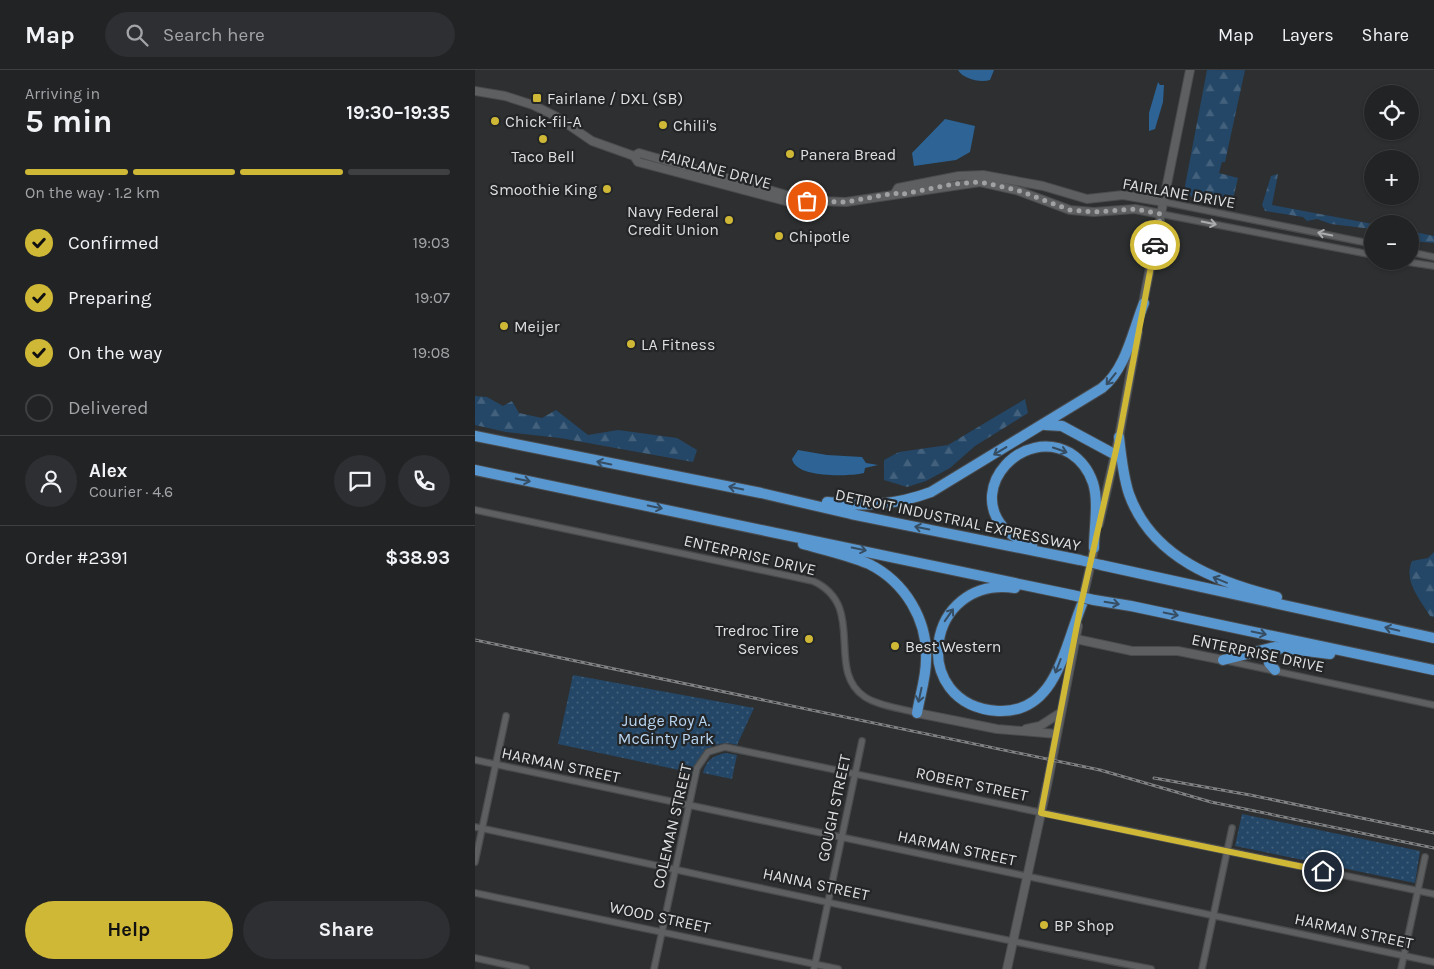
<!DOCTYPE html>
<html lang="en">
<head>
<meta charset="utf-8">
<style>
  body { margin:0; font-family:Karla,sans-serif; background:#2e2f32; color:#f1f3f6; height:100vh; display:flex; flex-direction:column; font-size:19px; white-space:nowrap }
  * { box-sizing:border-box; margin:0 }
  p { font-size:16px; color:#a2a4a7 }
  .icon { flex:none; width:28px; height:28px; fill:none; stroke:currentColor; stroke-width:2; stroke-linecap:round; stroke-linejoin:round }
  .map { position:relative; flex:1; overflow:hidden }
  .drawer { display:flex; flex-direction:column; background:#222325; width:475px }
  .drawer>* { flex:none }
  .tools { position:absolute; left:889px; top:15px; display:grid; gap:10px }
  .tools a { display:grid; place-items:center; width:55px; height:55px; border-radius:50%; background:#222325; box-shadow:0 1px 4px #0004,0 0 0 1px #3f4042; font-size:25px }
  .pin { position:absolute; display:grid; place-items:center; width:42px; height:42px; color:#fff; margin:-21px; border:2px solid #fff; border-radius:50%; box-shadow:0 1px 5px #0007 }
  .courier { position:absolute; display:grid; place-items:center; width:50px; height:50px; margin:-25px; border:4px solid #d0b837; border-radius:50%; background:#fff; color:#222; box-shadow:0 1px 6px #0007 }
  .overview em { font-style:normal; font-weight:700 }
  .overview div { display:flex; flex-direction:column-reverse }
  .overview { display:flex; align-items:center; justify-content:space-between; height:85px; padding:0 25px }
  h1 { font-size:32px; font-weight:700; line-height:38px }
  .bar { display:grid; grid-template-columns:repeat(4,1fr); gap:8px 5px; align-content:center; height:60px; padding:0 25px }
  .bar i { height:6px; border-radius:4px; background:#3f4042 }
  .bar .current { background:#d0b837 }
  .bar p { grid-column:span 4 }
  .line { display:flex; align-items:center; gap:12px; padding:0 25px; border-top:1px solid #3f4042 }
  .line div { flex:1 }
  .round { display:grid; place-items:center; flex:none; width:52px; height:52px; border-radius:26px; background:#2e2f32 }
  ol { padding:0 25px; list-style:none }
  li { display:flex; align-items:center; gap:15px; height:55px }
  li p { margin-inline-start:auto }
  li .icon { padding:5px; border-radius:50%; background:#d0b837; color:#111; stroke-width:4 }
  li:last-child { color:#a2a4a7 }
  li i { width:28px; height:28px; border:2px solid #3f4042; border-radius:50% }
  .action { display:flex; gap:10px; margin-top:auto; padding:10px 25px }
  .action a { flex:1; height:58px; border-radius:30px; background:#d0b837; color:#111; font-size:20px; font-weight:700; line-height:58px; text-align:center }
  .action a+a { background:#2e2f32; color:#f1f3f6 }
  header { display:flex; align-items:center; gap:30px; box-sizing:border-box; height:70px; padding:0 25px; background:#222325; border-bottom:1px solid #3f4042 }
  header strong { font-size:24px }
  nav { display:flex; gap:28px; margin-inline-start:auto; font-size:18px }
  .search { width:350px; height:45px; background:#2e2f32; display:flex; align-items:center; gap:12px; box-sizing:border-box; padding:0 18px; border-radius:28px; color:#a2a4a7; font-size:19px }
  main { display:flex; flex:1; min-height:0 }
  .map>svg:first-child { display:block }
  .grass { fill:url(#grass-dots) }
  .forest { fill:url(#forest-firs) }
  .water { fill:#2d6495 }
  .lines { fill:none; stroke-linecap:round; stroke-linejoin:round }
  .street-casing { stroke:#494b4d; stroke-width:8 }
  .secondary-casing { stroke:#494b4d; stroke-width:10 }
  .highway-casing { stroke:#494b4d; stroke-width:12 }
  .street { stroke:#5d5f61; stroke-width:5.5 }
  .secondary { stroke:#5d5f61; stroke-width:8 }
  .highway { stroke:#5997d1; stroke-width:10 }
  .rail-casing { stroke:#7f8183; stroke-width:3 }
  .rail { stroke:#232527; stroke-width:1; stroke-dasharray:4; stroke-linecap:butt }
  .highway-bridge-casing { stroke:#494b4d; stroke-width:12; stroke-linecap:butt }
  .highway-bridge { stroke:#5997d1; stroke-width:10 }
  .oneway { stroke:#aaacad }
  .oneway2 { stroke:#364d62 }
  .done { stroke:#9fa1a3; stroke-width:5; stroke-dasharray:0 9 }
  .route { stroke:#d0b837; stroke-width:6 }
  .poi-dot { fill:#d0b837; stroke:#232527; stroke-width:2 }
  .labels { text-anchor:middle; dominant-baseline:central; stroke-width:4.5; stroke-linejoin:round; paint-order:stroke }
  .poi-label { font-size:16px; fill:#dddfe0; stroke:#232527; text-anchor:start }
  .street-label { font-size:16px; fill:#dddfe0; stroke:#232527 }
  .park-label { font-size:16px; fill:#b9d6f3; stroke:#232527 }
</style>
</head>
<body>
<header>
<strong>Map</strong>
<div class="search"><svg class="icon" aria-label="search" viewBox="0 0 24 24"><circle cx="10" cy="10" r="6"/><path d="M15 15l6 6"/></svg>Search here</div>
<nav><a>Map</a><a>Layers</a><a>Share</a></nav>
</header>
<main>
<section class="drawer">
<div class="overview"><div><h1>5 min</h1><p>Arriving in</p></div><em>19:30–19:35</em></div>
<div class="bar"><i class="current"></i><i class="current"></i><i class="current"></i><i></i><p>On the way · 1.2 km</p></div>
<ol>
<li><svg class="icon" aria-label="check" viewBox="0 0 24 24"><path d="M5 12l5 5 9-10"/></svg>Confirmed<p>19:03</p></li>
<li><svg class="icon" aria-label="check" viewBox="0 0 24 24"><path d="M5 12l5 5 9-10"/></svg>Preparing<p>19:07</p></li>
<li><svg class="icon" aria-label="check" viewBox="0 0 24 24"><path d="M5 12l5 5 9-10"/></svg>On the way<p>19:08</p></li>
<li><i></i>Delivered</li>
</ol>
<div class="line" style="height:90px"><a class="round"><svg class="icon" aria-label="person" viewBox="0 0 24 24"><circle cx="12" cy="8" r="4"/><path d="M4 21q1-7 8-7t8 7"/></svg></a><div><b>Alex</b><p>Courier · 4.6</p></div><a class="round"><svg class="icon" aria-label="chat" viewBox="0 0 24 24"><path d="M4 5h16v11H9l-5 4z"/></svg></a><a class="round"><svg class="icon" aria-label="phone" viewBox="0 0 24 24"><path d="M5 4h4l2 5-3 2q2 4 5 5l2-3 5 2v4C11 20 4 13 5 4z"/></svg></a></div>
<div class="line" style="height:65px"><div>Order #2391</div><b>$38.93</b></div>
<div class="action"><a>Help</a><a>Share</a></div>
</section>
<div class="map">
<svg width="959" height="899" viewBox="0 0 959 899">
  <defs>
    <pattern id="grass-dots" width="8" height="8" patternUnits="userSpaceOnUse" patternTransform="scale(1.25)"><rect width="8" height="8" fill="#244767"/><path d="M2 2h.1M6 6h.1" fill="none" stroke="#43617c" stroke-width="1.8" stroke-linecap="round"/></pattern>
    <pattern id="forest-firs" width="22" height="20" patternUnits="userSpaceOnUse" patternTransform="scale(1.25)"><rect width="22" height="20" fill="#244767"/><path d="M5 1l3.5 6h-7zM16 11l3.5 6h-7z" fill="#43617c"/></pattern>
  </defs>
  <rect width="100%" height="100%" fill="#2d2f31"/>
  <path class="grass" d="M 98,605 L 279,638 L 262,675 C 240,668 224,683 218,703 L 83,674 Z
    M 251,683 L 262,685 L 257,709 L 228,703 C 231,690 239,685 251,683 Z
    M 767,744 L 945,781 L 940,813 L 760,776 Z"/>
  <path class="forest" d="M 732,0 L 770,0 L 750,92 L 747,92 L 744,103 L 763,108 L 758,129 C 745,136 712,134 710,116 Z
    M 803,104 L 797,135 L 898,154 L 897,159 L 856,154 L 842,149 L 832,151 L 828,147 L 790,141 L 787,135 L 796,106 Z
    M 935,161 L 959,166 L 959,173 L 937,171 Z
    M 0,326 L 12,327 L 28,336 L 37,331 L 44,343 L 67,348 L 81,340 L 113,365 L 143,360 L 202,368 L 222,380 L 218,392 L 85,368 L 31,362 L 0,355 Z
    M 550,329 L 553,343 L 500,376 L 475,398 L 451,411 L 432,417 L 409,410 L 409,390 L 424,382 L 473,375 Z
    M 959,482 L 959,547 L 955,546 C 945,529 928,511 937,491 L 953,488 Z"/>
  <path class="water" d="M 483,0 L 519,0 L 515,10 C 505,13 488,9 483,0 Z
    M 683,12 L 685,15 L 689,15 L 688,32 L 680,59 L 674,61 L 674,43 Z
    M 470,49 L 500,56 L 495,82 L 481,90 L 439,96 L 437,83 Z
    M 323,380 L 352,385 L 387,387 L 391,393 L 403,395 L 390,398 L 389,403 L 384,404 C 369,406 321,408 317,389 Z"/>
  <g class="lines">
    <g class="street-casing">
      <path id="street" d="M 689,132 L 898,174
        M 686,144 L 898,185
        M 935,182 L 959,187
        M 926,191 L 959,196
        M 0,440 L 338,511 C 393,536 349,600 390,627 C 404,636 425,638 442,643
        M 753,591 L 959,635
        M 0,690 L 959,892
        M 0,757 C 225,804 450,855 676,899
        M 0,792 L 31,646
        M 0,823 L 363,899
        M 0,888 L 51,899
        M 179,899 L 222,698 L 233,682 L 250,677 L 959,824
        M 339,899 L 387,671
        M 727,899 L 757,758
        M 926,899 L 950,787"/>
    </g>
    <g class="secondary-casing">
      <path id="secondary" d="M 0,21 L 30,26 L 58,35 L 82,47 L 117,71 L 159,86 L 163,92 L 314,132 L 319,130 L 371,132 L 505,112 L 541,120 L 595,140 L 619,142 L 660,139 L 686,144
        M 159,86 L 164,83 L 315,126 L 319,130
        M 420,123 L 423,118 L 484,106 L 508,105 L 568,116 L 612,129 L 648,125 L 689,132
        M 667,238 L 715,0
        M 624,454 L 644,367 L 663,262
        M 607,532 L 620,475
        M 601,569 L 657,581 L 703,581 L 748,590
        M 442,643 L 522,659 L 582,664
        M 551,659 L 565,656 L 585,643
        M 532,899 L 573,711 L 603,556"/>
    </g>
    <g class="highway-casing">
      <path id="highway" d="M 570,355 L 587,356 L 639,384
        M 0,366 L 286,423 L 376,444 L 605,490
        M 644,367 C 646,386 648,406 654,424 C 677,488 742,512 802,527
        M 0,400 L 597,525
        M 352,432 C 389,437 421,435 456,422 L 627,318 C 651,299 658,260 669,233
        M 328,474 C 350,480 373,485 394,494 C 430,512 453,550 451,590 C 451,608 445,625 442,643
        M 557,475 C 547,470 535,466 528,457 C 493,416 548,357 595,383 C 606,390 614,401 618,413 C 624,432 619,458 619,478
        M 626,495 L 959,568
        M 540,518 C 450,505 432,635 523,641 C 543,642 560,634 572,618 C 588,597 597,559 607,534
        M 619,530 L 656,536 L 959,600
        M 748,590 L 800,577 L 855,584
        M 800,600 L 794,593 C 793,584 799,580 807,578"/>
    </g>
    <use href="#street" class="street"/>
    <use href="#secondary" class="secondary"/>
    <use href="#highway" class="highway"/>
    <g class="rail-casing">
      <path id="rail" d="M 0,570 L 625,700 L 736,732 L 959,778
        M 679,708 L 775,725 L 959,763"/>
    </g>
    <use href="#rail" class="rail"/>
    <g class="highway-bridge-casing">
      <path id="highway-bridge" d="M 605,490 L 626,495
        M 597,525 L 619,530"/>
    </g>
    <use href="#highway-bridge" class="highway-bridge"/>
  </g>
  <defs><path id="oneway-shaft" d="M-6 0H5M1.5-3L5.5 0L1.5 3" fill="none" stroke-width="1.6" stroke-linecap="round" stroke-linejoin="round" transform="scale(1.25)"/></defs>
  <g class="oneway">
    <use href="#oneway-shaft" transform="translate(734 153) rotate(11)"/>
    <use href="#oneway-shaft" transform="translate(850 164) rotate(-169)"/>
  </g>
  <g class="oneway2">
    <use href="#oneway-shaft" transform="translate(636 309) rotate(129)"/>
    <use href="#oneway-shaft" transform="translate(585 380) rotate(19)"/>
    <use href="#oneway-shaft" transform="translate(525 381) rotate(149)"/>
    <use href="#oneway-shaft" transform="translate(129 393) rotate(-168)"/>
    <use href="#oneway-shaft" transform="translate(48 410) rotate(12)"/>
    <use href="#oneway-shaft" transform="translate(261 418) rotate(-169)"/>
    <use href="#oneway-shaft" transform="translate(180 437) rotate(12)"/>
    <use href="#oneway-shaft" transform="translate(447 458) rotate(-169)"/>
    <use href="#oneway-shaft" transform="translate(384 479) rotate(11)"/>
    <use href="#oneway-shaft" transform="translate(745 510) rotate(-158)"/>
    <use href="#oneway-shaft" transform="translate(637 533) rotate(9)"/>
    <use href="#oneway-shaft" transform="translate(696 544) rotate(12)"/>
    <use href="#oneway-shaft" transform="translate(474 545) rotate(-55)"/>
    <use href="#oneway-shaft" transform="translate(917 559) rotate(-167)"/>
    <use href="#oneway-shaft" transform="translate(784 563) rotate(12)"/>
    <use href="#oneway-shaft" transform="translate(583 596) rotate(111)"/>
    <use href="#oneway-shaft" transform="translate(445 625) rotate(102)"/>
  </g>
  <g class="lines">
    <path class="done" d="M 332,131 L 371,132 L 420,123 L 424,125 L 478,114 L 505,112 L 542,120 L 595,140 L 619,142 L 660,139 L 686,144 L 680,175"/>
    <path class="route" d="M 680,175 L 644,367 L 606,534 L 566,743 L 848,801"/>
  </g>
  <g class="poi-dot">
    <rect x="57" y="23" width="10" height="10" rx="2.5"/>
    <circle cx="20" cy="51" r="5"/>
    <circle cx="188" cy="55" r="5"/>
    <circle cx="68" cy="69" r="5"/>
    <circle cx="315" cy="84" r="5"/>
    <circle cx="132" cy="119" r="5"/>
    <circle cx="254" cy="150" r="5"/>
    <circle cx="304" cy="166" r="5"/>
    <circle cx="29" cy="256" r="5"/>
    <circle cx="156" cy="274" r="5"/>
    <circle cx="334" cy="569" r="5"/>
    <circle cx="420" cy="576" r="5"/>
    <circle cx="569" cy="855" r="5"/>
  </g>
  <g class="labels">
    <g class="poi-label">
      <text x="72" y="28">Fairlane / DXL (SB)</text>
      <text x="30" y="51">Chick-fil-A</text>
      <text x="198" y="55">Chili's</text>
      <text x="325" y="84">Panera Bread</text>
      <text x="68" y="86" text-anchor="middle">Taco Bell</text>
      <text x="122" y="119" text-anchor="end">Smoothie King</text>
      <text x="244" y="141" text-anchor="end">Navy Federal<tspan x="244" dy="18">Credit Union</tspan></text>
      <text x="314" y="166">Chipotle</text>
      <text x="39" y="256">Meijer</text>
      <text x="166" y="274">LA Fitness</text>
      <text x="324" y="560" text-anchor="end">Tredroc Tire<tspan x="324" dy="18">Services</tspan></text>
      <text x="430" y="576">Best Western</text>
      <text x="579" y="855">BP Shop</text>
    </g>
    <g class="street-label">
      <text transform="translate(241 99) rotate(15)">FAIRLANE DRIVE</text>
      <text transform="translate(704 123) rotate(10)">FAIRLANE DRIVE</text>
      <text transform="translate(483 450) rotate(12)">DETROIT INDUSTRIAL EXPRESSWAY</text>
      <text transform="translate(275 485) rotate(13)">ENTERPRISE DRIVE</text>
      <text transform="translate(783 583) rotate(12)">ENTERPRISE DRIVE</text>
      <text transform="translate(86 695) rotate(12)">HARMAN STREET</text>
      <text transform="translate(497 714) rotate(12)">ROBERT STREET</text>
      <text transform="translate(359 738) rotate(-78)">GOUGH STREET</text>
      <text transform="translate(197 756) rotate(-77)">COLEMAN STREET</text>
      <text transform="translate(482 778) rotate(12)">HARMAN STREET</text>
      <text transform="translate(341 814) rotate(12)">HANNA STREET</text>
      <text transform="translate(185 847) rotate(12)">WOOD STREET</text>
      <text transform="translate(879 861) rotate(12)">HARMAN STREET</text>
    </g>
    <g class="park-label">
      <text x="191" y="650">Judge Roy A.<tspan x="191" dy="18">McGinty Park</tspan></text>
    </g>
  </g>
</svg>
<div class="tools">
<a><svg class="icon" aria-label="locate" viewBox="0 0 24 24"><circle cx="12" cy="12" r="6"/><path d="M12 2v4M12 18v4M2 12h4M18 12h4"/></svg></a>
<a>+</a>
<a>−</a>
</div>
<div class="pin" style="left:332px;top:131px;background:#ea580c"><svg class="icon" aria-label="bag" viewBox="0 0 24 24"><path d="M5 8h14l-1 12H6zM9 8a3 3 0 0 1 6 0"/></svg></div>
<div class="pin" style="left:848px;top:801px;background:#1f2937"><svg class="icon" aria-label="home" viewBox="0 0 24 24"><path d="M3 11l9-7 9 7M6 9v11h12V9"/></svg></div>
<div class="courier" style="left:680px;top:175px"><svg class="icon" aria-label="car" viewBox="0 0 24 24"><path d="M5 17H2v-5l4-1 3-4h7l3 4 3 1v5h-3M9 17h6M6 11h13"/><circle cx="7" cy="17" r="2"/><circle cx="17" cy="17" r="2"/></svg></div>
</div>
</main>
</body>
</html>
